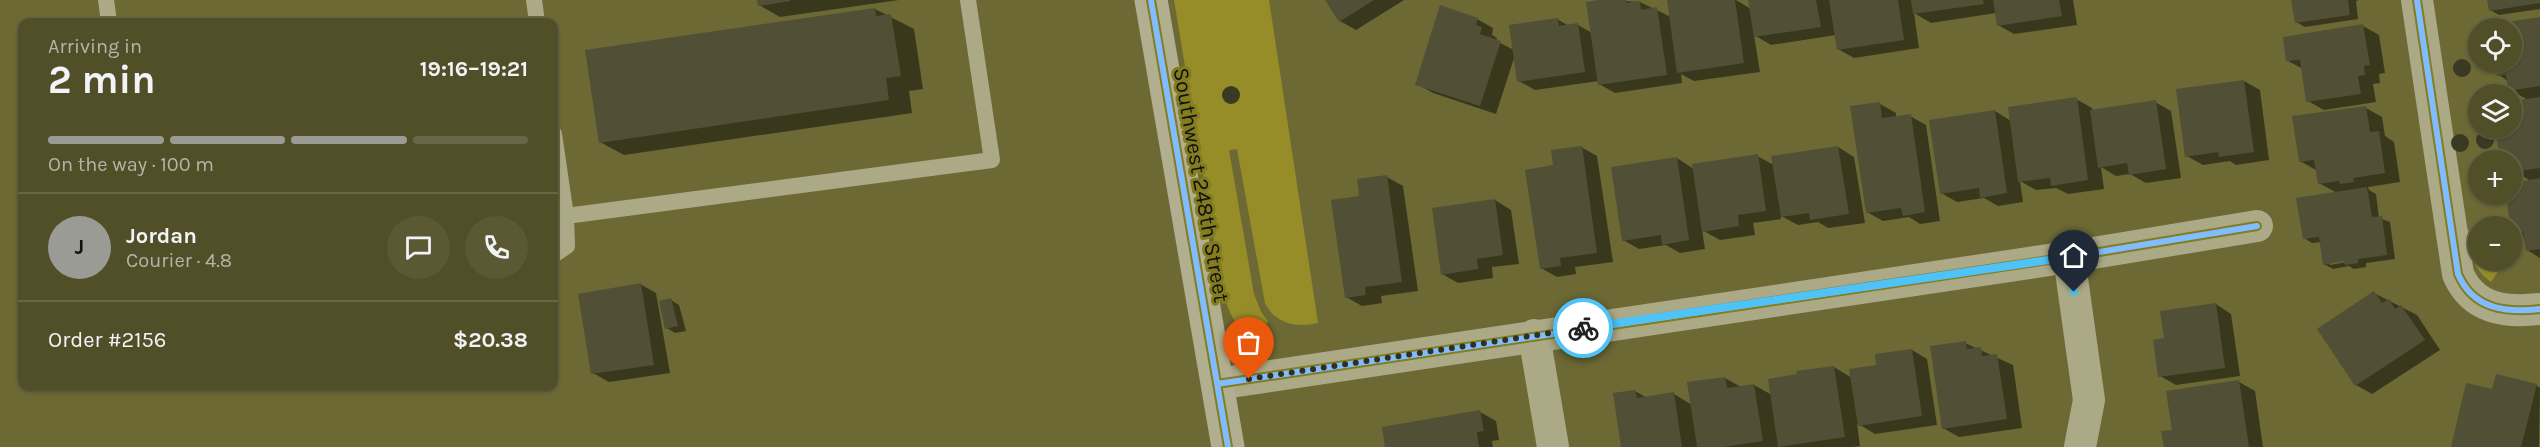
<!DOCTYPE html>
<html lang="en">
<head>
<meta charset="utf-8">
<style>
  body { margin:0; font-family:Karla,sans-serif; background:#5b5934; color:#f1f3f6; height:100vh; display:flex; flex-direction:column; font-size:22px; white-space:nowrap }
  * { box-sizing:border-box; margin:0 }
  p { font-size:20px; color:#b4b5a8 }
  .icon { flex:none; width:33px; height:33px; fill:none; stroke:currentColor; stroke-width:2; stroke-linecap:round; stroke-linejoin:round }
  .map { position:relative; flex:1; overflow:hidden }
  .sheet { position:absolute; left:18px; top:18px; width:540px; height:372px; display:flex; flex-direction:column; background:#514f28; border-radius:12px; box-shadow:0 2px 4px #0004,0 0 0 2px #676645 }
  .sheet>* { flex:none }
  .controls { position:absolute; left:2468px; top:18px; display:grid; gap:12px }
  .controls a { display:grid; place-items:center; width:54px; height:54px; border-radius:50%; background:#514f28; box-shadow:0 2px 4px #0004,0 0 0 2px #676645; font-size:30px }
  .pin { position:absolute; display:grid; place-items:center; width:51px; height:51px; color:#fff; margin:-62px -26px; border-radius:50% 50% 50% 0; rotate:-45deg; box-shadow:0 0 6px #0007 }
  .pin .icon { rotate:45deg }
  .courier { position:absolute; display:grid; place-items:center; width:60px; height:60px; margin:-30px; border:4px solid #4fc3f7; border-radius:50%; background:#fff; color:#222; box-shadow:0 2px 8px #0007 }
  .headline em { font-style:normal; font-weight:700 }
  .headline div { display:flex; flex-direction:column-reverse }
  .headline { display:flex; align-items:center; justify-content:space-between; height:102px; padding:0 30px }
  h1 { font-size:39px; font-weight:700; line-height:45px }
  .bar { display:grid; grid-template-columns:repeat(4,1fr); gap:9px 6px; align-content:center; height:72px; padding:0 30px }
  .bar i { height:8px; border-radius:4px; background:#676645 }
  .bar .selected { background:#9b9b95 }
  .bar p { grid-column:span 4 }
  .line { display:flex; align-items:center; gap:15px; padding:0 30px; border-top:2px solid #676645 }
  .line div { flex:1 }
  .round { display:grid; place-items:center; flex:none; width:63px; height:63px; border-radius:32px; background:#5b5934 }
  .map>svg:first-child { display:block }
  .green { fill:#968d29 }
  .shadow { fill:#0007; fill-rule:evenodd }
  .building { fill:#514f36 }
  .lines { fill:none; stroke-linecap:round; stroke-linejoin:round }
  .lane { stroke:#aca987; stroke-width:16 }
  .street { stroke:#aca987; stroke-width:32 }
  .secondary { stroke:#b1af8f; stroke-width:33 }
  .cycleway-casing { stroke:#837d1e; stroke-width:10 }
  .cycleway { stroke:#80bcff; stroke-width:6 }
  .tree { fill:#3a3921 }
  .done { stroke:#31301e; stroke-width:6; stroke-dasharray:0 10.8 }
  .route { stroke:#4fc3f7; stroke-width:8 }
  .labels { text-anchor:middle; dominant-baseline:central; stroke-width:6; stroke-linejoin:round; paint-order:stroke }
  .street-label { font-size:22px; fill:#111; stroke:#837d1e }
</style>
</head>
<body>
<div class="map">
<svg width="2540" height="447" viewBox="0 0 2540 447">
  <rect width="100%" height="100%" fill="#6c6935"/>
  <path class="green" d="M 1174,0 L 1269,0 L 1318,323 C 1297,328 1275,324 1265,303 L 1237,149 L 1229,150 L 1254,294 L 1261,312 L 1268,321 L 1255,342 C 1233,327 1227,308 1221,283 Z
    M 2466,229 L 2478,232 L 2478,260 L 2499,260 L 2497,273 L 2491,282 C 2473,269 2468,250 2466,229 Z"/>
  <path class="shadow" d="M 759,0 L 899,0 L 780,17 L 759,5 Z
    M 1327,0 L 1404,0 L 1356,30 L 1340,21 Z
    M 1608,0 L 1640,2 L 1671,17 L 1668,0 L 1736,0 L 1751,9 L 1750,0 L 2073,0 L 2077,25 L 2014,34 L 1998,25 L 1996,13 L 1931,23 L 1914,13 L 1919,48 L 1854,58 L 1838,49 L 1836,35 L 1771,45 L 1754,35 L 1760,72 L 1694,81 L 1681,74 L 1682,83 L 1615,93 L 1599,84 L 1599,81 L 1535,90 L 1519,81 L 1515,55 L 1496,114 L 1433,93 L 1417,84 L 1477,19 L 1493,28 L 1492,35 L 1497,38 L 1496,41 L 1514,50 L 1557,19 L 1569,26 L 1578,25 L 1592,33 Z
    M 2293,0 L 2359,0 L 2356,1 L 2358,19 L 2305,27 L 2296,22 Z
    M 2489,0 L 2540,0 L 2540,9 L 2499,15 L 2490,10 Z
    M 875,9 L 914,29 L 923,89 L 909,91 L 912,113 L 624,155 L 600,142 Z
    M 2540,18 L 2540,258 L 2527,250 L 2526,240 L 2513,232 L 2507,194 L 2511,194 L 2511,184 L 2531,181 L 2514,171 L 2511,159 L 2500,152 L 2496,128 L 2511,128 L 2511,103 L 2528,100 L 2510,90 L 2508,81 L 2499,75 L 2498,70 L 2488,64 L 2488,62 L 2511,62 L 2511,28 L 2483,27 Z
    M 2363,26 L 2379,35 L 2385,73 L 2379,74 L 2380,83 L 2373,84 L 2376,102 L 2324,110 L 2308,101 L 2303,69 L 2288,61 Z
    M 2244,81 L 2260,90 L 2269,160 L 2236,165 L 2230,161 L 2203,165 L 2187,156 Z
    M 2076,99 L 2092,108 L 2093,111 L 2155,102 L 2171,111 L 2181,178 L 2146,183 L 2130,174 L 2116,176 L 2101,167 L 2104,189 L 2068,194 L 2056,188 L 2036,190 L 2020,181 L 2023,202 L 1998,206 L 1984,198 L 1957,202 L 1941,193 L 1995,111 L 2011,121 Z
    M 1880,104 L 1896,113 L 1896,118 L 1910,116 L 1926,125 L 1940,221 L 1920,224 L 1909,217 L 1883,221 L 1867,212 Z
    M 2366,108 L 2382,117 L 2385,136 L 2394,142 L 2400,182 L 2368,187 L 2369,190 L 2376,194 L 2379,218 L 2390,222 L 2395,259 L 2366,263 L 2366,267 L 2354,269 L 2349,266 L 2333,269 L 2324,264 L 2321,242 L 2312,243 L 2304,238 L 2337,193 L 2319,183 L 2316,170 L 2300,161 ZM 2351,258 L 2352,261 L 2330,265 L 2330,262 Z
    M 1581,147 L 1597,156 L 1613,262 L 1575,267 L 1576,274 L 1557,277 L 1541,268 L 1555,166 Z
    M 1838,147 L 1854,157 L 1865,223 L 1828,228 L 1818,222 L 1798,225 L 1781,216 L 1781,219 L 1753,223 L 1755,235 L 1720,240 L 1702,230 L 1705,249 L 1680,253 L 1666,245 L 1639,249 L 1623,240 L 1677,158 L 1694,169 L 1757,156 L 1774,165 Z
    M 1387,177 L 1403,186 L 1418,291 L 1381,296 L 1382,303 L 1362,306 L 1346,297 L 1361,197 Z
    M 1495,200 L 1511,210 L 1519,264 L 1492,267 L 1493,278 L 1458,283 L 1442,274 Z
    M 640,284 L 656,293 L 670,373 L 609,382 L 593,373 Z
    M 2374,293 L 2417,315 L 2440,350 L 2372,394 L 2356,385 Z
    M 671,300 L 679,305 L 686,331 L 675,333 L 667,328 Z
    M 2216,304 L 2231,314 L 2240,376 L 2176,385 L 2160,376 L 2165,340 Z
    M 1965,343 L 2013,365 L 2022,428 L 1959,437 L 1943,428 Z
    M 1912,350 L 1927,359 L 1937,425 L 1875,434 L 1857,423 L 1860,446 L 1852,447 L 1781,447 L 1778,445 L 1778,447 L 1623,447 L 1635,391 L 1647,398 L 1674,394 L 1692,405 L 1725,378 L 1741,387 L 1754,385 L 1772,395 L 1834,367 L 1852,378 Z
    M 2239,382 L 2255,391 L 2263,447 L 2165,447 L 2173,431 Z
    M 2536,385 L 2540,388 L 2539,447 L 2453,447 L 2493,391 Z
    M 35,386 L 80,386 L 81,388 L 44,392 Z
    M 1480,412 L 1496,421 L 1499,440 L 1492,441 L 1493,447 L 1387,447 Z"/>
  <path class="building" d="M 757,0 L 790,0 L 790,1 L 758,6 Z
    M 1325,0 L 1374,0 L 1339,22 Z
    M 1598,0 L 1626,0 L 1626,3 L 1640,1 L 1641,10 L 1657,7 L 1667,75 L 1598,85 L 1586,2 Z
    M 1667,0 L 1735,0 L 1744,63 L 1677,73 Z
    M 1748,0 L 1816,0 L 1821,27 L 1754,37 Z
    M 1829,0 L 1898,0 L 1904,40 L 1837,50 Z
    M 1911,0 L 1983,0 L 1984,4 L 1913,14 Z
    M 1993,0 L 2059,0 L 2062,16 L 1997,26 Z
    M 2291,0 L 2348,0 L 2350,15 L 2295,23 Z
    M 2487,0 L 2540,0 L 2540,3 L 2489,11 Z
    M 1440,5 L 1478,18 L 1476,25 L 1482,27 L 1480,34 L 1501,41 L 1480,106 L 1415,85 Z
    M 875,8 L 876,16 L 891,14 L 901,76 L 886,78 L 889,100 L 599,143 L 585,50 Z
    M 2540,17 L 2540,86 L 2508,91 L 2506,75 L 2497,76 L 2495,64 L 2487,65 L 2486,62 L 2511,62 L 2511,28 L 2481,28 L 2481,26 Z
    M 1558,18 L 1559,26 L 1578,23 L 1585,72 L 1517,82 L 1509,25 Z
    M 2363,24 L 2370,65 L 2364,66 L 2365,75 L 2358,76 L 2361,94 L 2306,102 L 2300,60 L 2286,61 L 2283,37 Z
    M 2244,80 L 2254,152 L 2219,157 L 2218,152 L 2185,157 L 2176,89 Z
    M 2077,97 L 2088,180 L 2051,186 L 2050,178 L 2018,182 L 2008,107 Z
    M 2540,97 L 2540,168 L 2513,172 L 2510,152 L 2499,153 L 2495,128 L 2511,128 L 2511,101 Z
    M 2156,100 L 2166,169 L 2129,175 L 2127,163 L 2098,168 L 2090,110 Z
    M 1880,102 L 1882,118 L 1911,114 L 1925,212 L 1903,216 L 1901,208 L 1866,213 L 1850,106 Z
    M 2366,106 L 2370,132 L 2379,131 L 2385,173 L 2353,178 L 2354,182 L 2340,184 L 2339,181 L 2318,184 L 2314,160 L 2299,162 L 2292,116 Z
    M 1995,110 L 2007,193 L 1980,198 L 1979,188 L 1940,194 L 1929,120 Z
    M 1582,146 L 1597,253 L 1560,258 L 1561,266 L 1540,269 L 1525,170 L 1553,165 L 1551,150 Z
    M 1838,146 L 1849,214 L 1810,220 L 1809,213 L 1781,217 L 1771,156 Z
    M 1758,154 L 1766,211 L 1738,215 L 1739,226 L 1702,232 L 1692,164 Z
    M 1677,157 L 1689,240 L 1662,245 L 1661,235 L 1622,241 L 1611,167 Z
    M 1387,175 L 1402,282 L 1365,287 L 1366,295 L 1345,298 L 1331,200 L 1359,196 L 1357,179 Z
    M 2540,178 L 2540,249 L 2526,251 L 2523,232 L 2511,233 L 2506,194 L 2511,194 L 2511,183 Z
    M 2367,187 L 2372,217 L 2382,216 L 2387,255 L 2358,259 L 2358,263 L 2345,265 L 2344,261 L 2323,265 L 2319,237 L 2303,239 L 2296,198 Z
    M 1495,199 L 1503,255 L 1477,259 L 1478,269 L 1441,275 L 1432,208 Z
    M 641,283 L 654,365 L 591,374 L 578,294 Z
    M 2374,291 L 2382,303 L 2389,299 L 2395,309 L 2401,305 L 2425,340 L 2355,386 L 2317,329 Z
    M 671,298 L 678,326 L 665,329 L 659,301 Z
    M 2216,303 L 2225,368 L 2158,377 L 2153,340 L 2164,338 L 2160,311 Z
    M 1966,341 L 1967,349 L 1981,347 L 1982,356 L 1997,354 L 2007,419 L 1942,429 L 1930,346 Z
    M 1912,349 L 1922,416 L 1858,426 L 1849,369 L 1876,365 L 1875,354 Z
    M 1834,366 L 1845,437 L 1778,447 L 1768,379 L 1797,374 L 1796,371 Z
    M 2496,374 L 2537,384 L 2521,447 L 2451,447 L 2466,383 L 2492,389 Z
    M 1725,377 L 1727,388 L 1754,384 L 1763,441 L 1723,447 L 1697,447 L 1687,382 Z
    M 2239,380 L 2249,447 L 2164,447 L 2161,431 L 2172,430 L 2166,391 Z
    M 1635,390 L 1637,398 L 1674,392 L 1682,447 L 1621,447 L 1613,393 Z
    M 1480,410 L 1484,431 L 1477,432 L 1479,447 L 1385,447 L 1382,427 Z"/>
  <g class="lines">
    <path class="lane" d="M 106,0 L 109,22
      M 534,0 L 537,22
      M 554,134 L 566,216 L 992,160 L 968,0
      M 554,255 L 567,246 L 566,216"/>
    <path class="street" d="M 2417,0 L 2458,274 C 2473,309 2505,313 2540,309
      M 2069,257 L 2089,400 L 2080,447
      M 1534,335 L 1553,447
      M 1217,384 L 2069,257 L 2257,226"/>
    <path class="secondary" d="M 1151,0 L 1228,447"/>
    <g class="cycleway-casing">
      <path id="cycleway" d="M 1151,0 L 1228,447
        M 2417,0 L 2458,274 C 2473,309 2505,313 2540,309
        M 1217,384 L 2069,257 L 2257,226"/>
    </g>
    <use href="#cycleway" class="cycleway"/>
  </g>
  <g class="tree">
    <circle cx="2462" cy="68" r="9"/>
    <circle cx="1231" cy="95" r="9"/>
    <circle cx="2485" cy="140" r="9"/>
    <circle cx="2460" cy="143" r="9"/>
  </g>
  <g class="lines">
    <path class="done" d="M 1249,379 L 1583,328"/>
    <path class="route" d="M 1583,328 L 2069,257 L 2074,292"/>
  </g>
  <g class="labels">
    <g class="street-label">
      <text transform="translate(1201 185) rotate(80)">Southwest 248th Street</text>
    </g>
  </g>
</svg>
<div class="controls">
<a><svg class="icon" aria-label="locate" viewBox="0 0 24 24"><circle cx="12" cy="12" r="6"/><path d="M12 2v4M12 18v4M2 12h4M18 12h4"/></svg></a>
<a><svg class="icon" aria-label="layers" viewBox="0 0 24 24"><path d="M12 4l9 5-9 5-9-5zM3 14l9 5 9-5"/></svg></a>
<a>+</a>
<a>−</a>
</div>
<div class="pin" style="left:1249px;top:379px;background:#ea580c"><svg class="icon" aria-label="bag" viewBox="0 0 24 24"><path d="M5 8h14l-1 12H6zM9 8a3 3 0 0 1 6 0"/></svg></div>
<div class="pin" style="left:2074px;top:292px;background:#1f2937"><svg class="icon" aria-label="home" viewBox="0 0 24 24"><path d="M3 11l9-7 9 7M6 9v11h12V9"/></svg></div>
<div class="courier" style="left:1583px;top:328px"><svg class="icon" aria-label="bike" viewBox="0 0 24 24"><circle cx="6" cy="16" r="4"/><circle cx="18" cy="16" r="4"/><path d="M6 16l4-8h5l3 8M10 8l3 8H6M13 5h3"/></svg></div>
<section class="sheet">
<div class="headline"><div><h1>2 min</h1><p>Arriving in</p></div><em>19:16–19:21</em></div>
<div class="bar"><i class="selected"></i><i class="selected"></i><i class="selected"></i><i></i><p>On the way · 100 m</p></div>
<div class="line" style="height:108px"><b class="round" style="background:#9b9b95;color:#111">J</b><div><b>Jordan</b><p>Courier · 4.8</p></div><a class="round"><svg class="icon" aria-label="chat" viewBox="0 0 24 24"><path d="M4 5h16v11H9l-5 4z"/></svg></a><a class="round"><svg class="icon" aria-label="phone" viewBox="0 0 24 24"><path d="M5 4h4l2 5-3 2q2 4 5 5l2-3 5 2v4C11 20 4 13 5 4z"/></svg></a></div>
<div class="line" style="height:78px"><div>Order #2156</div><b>$20.38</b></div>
</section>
</div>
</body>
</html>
